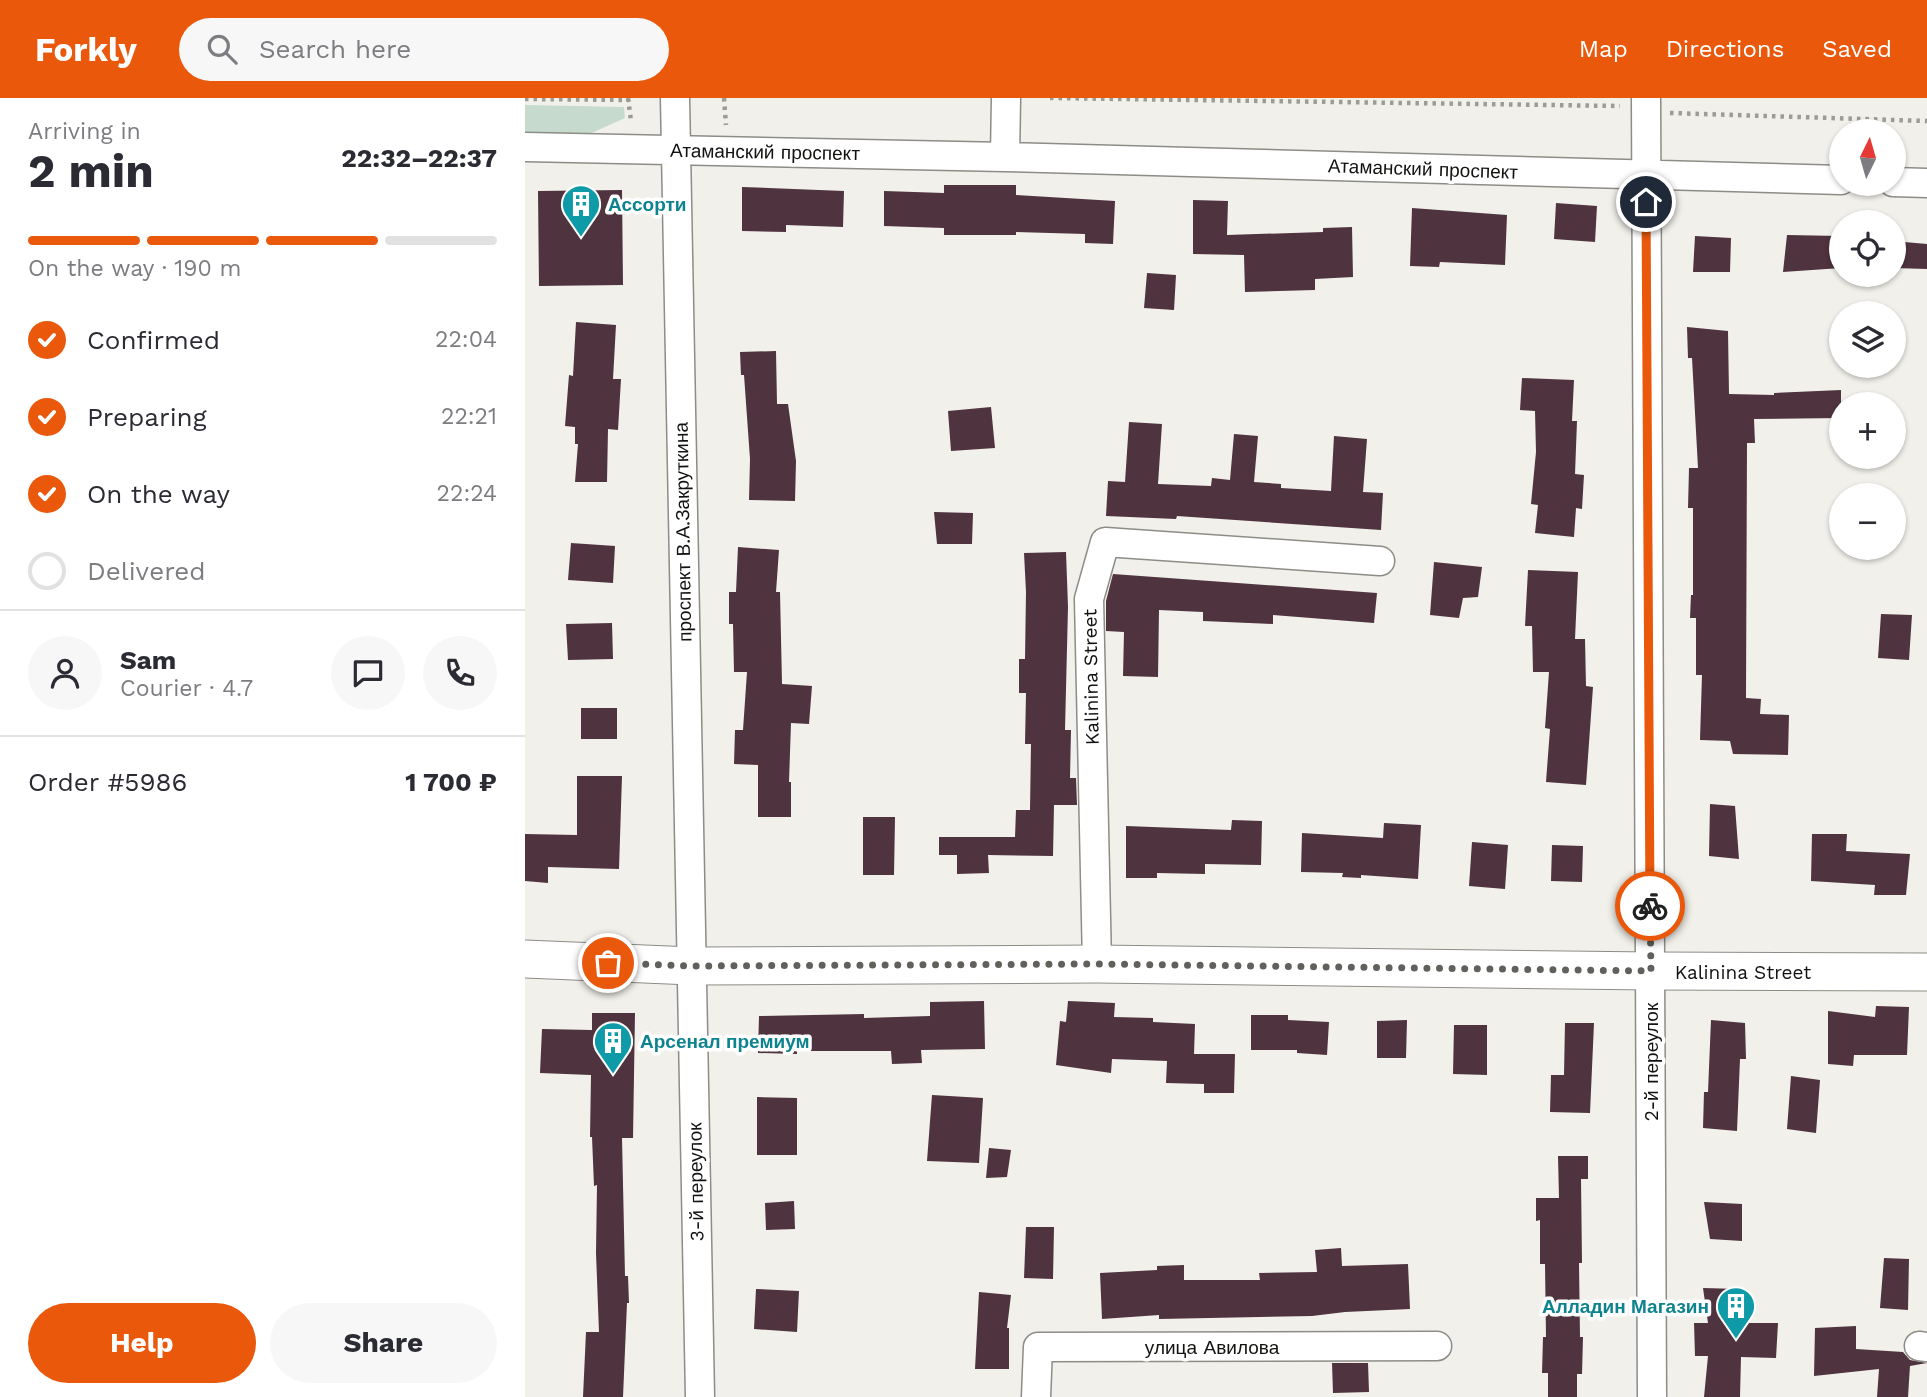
<!DOCTYPE html>
<html lang="en">
<head>
<meta charset="utf-8">
<style>
  body { margin:0; font-family:"Work Sans",sans-serif; background:#f7f7f7; color:#2b2b33; height:100vh; display:flex; flex-direction:column; font-size:26px; white-space:nowrap }
  * { box-sizing:border-box; margin:0 }
  p { font-size:23px; color:#7c7c81 }
  .icon { flex:none; width:38px; height:38px; fill:none; stroke:currentColor; stroke-width:2; stroke-linecap:round; stroke-linejoin:round }
  .map { position:relative; flex:1; overflow:hidden }
  .panel { display:flex; flex-direction:column; background:#fff; width:525px }
  .panel>* { flex:none }
  .needle { width:46px; rotate:5deg }
  .buttons { position:absolute; left:1304px; top:21px; display:grid; gap:14px }
  .buttons a { display:grid; place-items:center; width:77px; height:77px; border-radius:50%; background:#fff; box-shadow:0 2px 5px #0004; font-size:35px }
  .pin { position:absolute; display:grid; place-items:center; width:60px; height:60px; color:#fff; margin:-30px; border:4px solid #fff; border-radius:50%; box-shadow:0 2px 7px #0007 }
  .courier { position:absolute; display:grid; place-items:center; width:70px; height:70px; margin:-35px; border:5px solid #ea580c; border-radius:50%; background:#fff; color:#222; box-shadow:0 2px 9px #0007 }
  .summary em { font-style:normal; font-weight:700 }
  .summary div { display:flex; flex-direction:column-reverse }
  .summary { display:flex; align-items:center; justify-content:space-between; height:119px; padding:0 28px }
  h1 { font-size:46px; font-weight:700; line-height:52px }
  .bar { display:grid; grid-template-columns:repeat(4,1fr); gap:10px 7px; align-content:center; height:84px; padding:0 28px }
  .bar i { height:9px; border-radius:5px; background:#e1e1e2 }
  .bar .selected { background:#ea580c }
  .bar p { grid-column:span 4 }
  .line { display:flex; align-items:center; gap:18px; padding:0 28px; border-top:2px solid #e1e1e2 }
  .line div { flex:1 }
  .round { display:grid; place-items:center; flex:none; width:74px; height:74px; border-radius:37px; background:#f7f7f7 }
  ol { padding:0 28px; list-style:none }
  li { display:flex; align-items:center; gap:21px; height:77px }
  li p { margin-inline-start:auto }
  li .icon { padding:7px; border-radius:50%; background:#ea580c; color:#fff; stroke-width:4 }
  li:last-child { color:#7c7c81 }
  li i { width:38px; height:38px; border:4px solid #e1e1e2; border-radius:50% }
  .cta { display:flex; gap:14px; margin-top:auto; padding:14px 28px }
  .cta a { flex:1; height:80px; border-radius:42px; background:#ea580c; color:#fff; font-size:28px; font-weight:700; line-height:80px; text-align:center }
  .cta a+a { background:#f7f7f7; color:#2b2b33 }
  header { display:flex; align-items:center; gap:42px; box-sizing:border-box; height:98px; padding:0 35px; background:#ea580c; color:#fff }
  header strong { font-size:33px }
  nav { display:flex; gap:38px; margin-inline-start:auto; font-size:24px }
  .search { width:490px; height:63px; background:#f7f7f7; display:flex; align-items:center; gap:18px; box-sizing:border-box; padding:0 24px; border-radius:38px; color:#7c7c81; font-size:26px }
  main { display:flex; flex:1; min-height:0 }
  .map>svg:first-child { display:block }
  .green { fill:#c6dacd }
  .building { fill:#4f333f }
  .lines { fill:none; stroke-linecap:round; stroke-linejoin:round }
  .minor-casing { stroke:#8d8c86; stroke-width:31 }
  .major-casing { stroke:#8d8c86; stroke-width:39 }
  .path { stroke:#9c9b96; stroke-width:4.5; stroke-dasharray:3.5 5; stroke-linecap:butt }
  .minor { stroke:#fff; stroke-width:28 }
  .major { stroke:#fff; stroke-width:37 }
  .done { stroke:#61605c; stroke-width:7; stroke-dasharray:0 12.6 }
  .route { stroke:#ea580c; stroke-width:9 }
  .labels { text-anchor:middle; dominant-baseline:central; stroke-width:7; stroke-linejoin:round; paint-order:stroke }
  .street-label { font-size:19px; fill:#131210; stroke:#fff }
  .culture-label { font-size:19px; font-weight:bold; fill:#0d838f; stroke:#fff; text-anchor:start }
</style>
</head>
<body>
<header>
<strong>Forkly</strong>
<div class="search"><svg class="icon" aria-label="search" viewBox="0 0 24 24"><circle cx="10" cy="10" r="6"/><path d="M15 15l6 6"/></svg>Search here</div>
<nav><a>Map</a><a>Directions</a><a>Saved</a></nav>
</header>
<main>
<section class="panel">
<div class="summary"><div><h1>2 min</h1><p>Arriving in</p></div><em>22:32–22:37</em></div>
<div class="bar"><i class="selected"></i><i class="selected"></i><i class="selected"></i><i></i><p>On the way · 190 m</p></div>
<ol>
<li><svg class="icon" aria-label="check" viewBox="0 0 24 24"><path d="M5 12l5 5 9-10"/></svg>Confirmed<p>22:04</p></li>
<li><svg class="icon" aria-label="check" viewBox="0 0 24 24"><path d="M5 12l5 5 9-10"/></svg>Preparing<p>22:21</p></li>
<li><svg class="icon" aria-label="check" viewBox="0 0 24 24"><path d="M5 12l5 5 9-10"/></svg>On the way<p>22:24</p></li>
<li><i></i>Delivered</li>
</ol>
<div class="line" style="height:126px"><a class="round"><svg class="icon" aria-label="person" viewBox="0 0 24 24"><circle cx="12" cy="8" r="4"/><path d="M4 21q1-7 8-7t8 7"/></svg></a><div><b>Sam</b><p>Courier · 4.7</p></div><a class="round"><svg class="icon" aria-label="chat" viewBox="0 0 24 24"><path d="M4 5h16v11H9l-5 4z"/></svg></a><a class="round"><svg class="icon" aria-label="phone" viewBox="0 0 24 24"><path d="M5 4h4l2 5-3 2q2 4 5 5l2-3 5 2v4C11 20 4 13 5 4z"/></svg></a></div>
<div class="line" style="height:91px"><div>Order #5986</div><b>1 700 ₽</b></div>
<div class="cta"><a>Help</a><a>Share</a></div>
</section>
<div class="map">
<svg width="1402" height="1299" viewBox="0 0 1402 1299">
  <rect width="100%" height="100%" fill="#f1f0ea"/>
  <path class="green" d="M 0,7 L 99,9 L 100,20 L 62,37 L 0,36 Z"/>
  <path class="building" d="M 419,87 L 491,87 L 491,97 L 590,103 L 588,146 L 560,145 L 560,136 L 491,134 L 491,137 L 419,137 L 419,130 L 359,128 L 359,93 L 419,95 Z
    M 217,89 L 319,93 L 318,129 L 261,127 L 261,134 L 217,133 Z
    M 97,92 L 98,187 L 14,188 L 13,93 Z
    M 668,102 L 703,103 L 702,137 L 798,134 L 798,130 L 827,129 L 828,179 L 790,181 L 790,192 L 720,194 L 719,157 L 668,156 Z
    M 1031,105 L 1072,108 L 1070,144 L 1029,141 Z
    M 887,110 L 982,117 L 980,167 L 915,164 L 914,169 L 885,168 Z
    M 1262,137 L 1316,138 L 1316,170 L 1258,174 Z
    M 1170,138 L 1206,140 L 1205,174 L 1168,174 Z
    M 1368,143 L 1402,146 L 1402,171 L 1368,170 Z
    M 622,175 L 651,177 L 649,212 L 619,210 Z
    M 51,224 L 91,227 L 88,281 L 96,281 L 93,332 L 83,331 L 82,384 L 50,384 L 53,346 L 50,346 L 50,329 L 40,328 L 44,277 L 48,278 Z
    M 1162,229 L 1203,233 L 1204,296 L 1249,297 L 1249,295 L 1316,292 L 1316,320 L 1229,321 L 1230,345 L 1222,345 L 1221,600 L 1236,601 L 1235,616 L 1264,617 L 1263,657 L 1208,656 L 1205,643 L 1175,642 L 1177,577 L 1171,577 L 1171,520 L 1165,520 L 1166,497 L 1168,497 L 1168,410 L 1163,410 L 1164,370 L 1173,370 L 1167,260 L 1163,260 Z
    M 251,253 L 252,306 L 263,306 L 271,363 L 270,403 L 224,402 L 225,361 L 219,277 L 216,277 L 215,254 Z
    M 997,280 L 1049,282 L 1047,323 L 1052,323 L 1050,376 L 1059,377 L 1057,411 L 1051,410 L 1049,439 L 1010,435 L 1013,407 L 1006,406 L 1011,354 L 1010,313 L 995,312 Z
    M 466,309 L 470,350 L 426,353 L 423,313 Z
    M 604,324 L 637,326 L 633,386 L 686,388 L 687,380 L 705,382 L 709,336 L 733,338 L 729,384 L 756,386 L 756,390 L 806,393 L 809,338 L 842,341 L 838,394 L 858,395 L 856,432 L 652,418 L 651,421 L 581,418 L 583,383 L 600,384 Z
    M 409,414 L 448,415 L 447,446 L 412,446 Z
    M 46,445 L 90,448 L 88,485 L 43,482 Z
    M 213,449 L 254,452 L 251,494 L 255,494 L 257,586 L 287,588 L 284,626 L 266,625 L 264,684 L 266,684 L 266,719 L 233,719 L 233,667 L 209,666 L 210,632 L 218,632 L 222,574 L 209,574 L 208,526 L 204,526 L 204,494 L 211,494 Z
    M 541,454 L 543,509 L 540,632 L 546,632 L 545,680 L 551,680 L 552,707 L 529,707 L 528,758 L 463,757 L 464,775 L 432,776 L 432,757 L 414,757 L 414,739 L 490,739 L 491,712 L 505,712 L 506,646 L 500,646 L 501,595 L 494,595 L 494,561 L 500,561 L 501,494 L 499,455 Z
    M 909,464 L 957,469 L 953,499 L 938,500 L 934,520 L 905,517 Z
    M 1003,472 L 1053,474 L 1050,541 L 1060,541 L 1061,588 L 1068,589 L 1061,687 L 1021,684 L 1025,631 L 1020,630 L 1024,574 L 1008,574 L 1007,528 L 1000,528 Z
    M 588,476 L 852,495 L 849,525 L 748,517 L 748,526 L 678,523 L 678,514 L 634,512 L 633,579 L 598,578 L 599,534 L 581,533 L 581,503 Z
    M 1356,516 L 1387,517 L 1384,562 L 1353,560 Z
    M 87,525 L 88,561 L 43,562 L 41,526 Z
    M 56,610 L 92,610 L 92,641 L 56,641 Z
    M 52,678 L 97,678 L 94,771 L 23,769 L 23,785 L 0,783 L 0,736 L 52,737 Z
    M 1185,706 L 1210,708 L 1214,761 L 1184,758 Z
    M 338,719 L 370,719 L 369,777 L 338,777 Z
    M 707,722 L 737,723 L 736,767 L 680,766 L 680,776 L 632,775 L 632,780 L 601,780 L 601,728 L 706,732 Z
    M 859,725 L 896,727 L 893,781 L 836,777 L 836,780 L 817,779 L 818,775 L 776,774 L 777,735 L 858,740 Z
    M 1287,736 L 1322,736 L 1321,753 L 1385,756 L 1381,797 L 1349,797 L 1350,787 L 1286,783 Z
    M 947,744 L 983,747 L 980,791 L 944,788 Z
    M 1027,747 L 1058,748 L 1057,784 L 1026,783 Z
    M 459,903 L 460,951 L 396,952 L 397,965 L 367,966 L 366,953 L 272,953 L 272,956 L 233,955 L 234,918 L 339,916 L 339,920 L 405,918 L 405,904 Z
    M 543,903 L 590,905 L 589,919 L 628,920 L 628,924 L 670,926 L 669,956 L 710,956 L 709,995 L 679,995 L 679,986 L 641,985 L 642,963 L 587,961 L 586,975 L 531,967 L 535,923 L 541,924 Z
    M 1351,908 L 1384,909 L 1382,957 L 1329,957 L 1328,968 L 1303,966 L 1303,913 L 1350,919 Z
    M 67,915 L 110,915 L 108,1040 L 97,1040 L 100,1178 L 103,1178 L 104,1205 L 102,1205 L 98,1299 L 58,1299 L 61,1234 L 74,1234 L 71,1155 L 72,1087 L 69,1088 L 67,1039 L 65,1039 L 66,977 L 15,975 L 17,931 L 67,932 Z
    M 726,917 L 763,917 L 763,922 L 804,924 L 802,957 L 772,955 L 772,952 L 726,952 Z
    M 882,922 L 881,960 L 852,960 L 852,923 Z
    M 1186,922 L 1220,925 L 1221,961 L 1215,961 L 1212,1033 L 1178,1030 L 1179,994 L 1183,994 Z
    M 1040,925 L 1069,925 L 1065,1015 L 1025,1014 L 1026,977 L 1039,977 Z
    M 929,927 L 962,927 L 962,977 L 928,976 Z
    M 1266,978 L 1295,982 L 1291,1035 L 1262,1031 Z
    M 407,997 L 458,1000 L 454,1065 L 402,1063 Z
    M 232,999 L 272,1000 L 272,1057 L 232,1057 Z
    M 464,1050 L 486,1052 L 482,1079 L 461,1080 Z
    M 1033,1058 L 1063,1058 L 1063,1081 L 1056,1081 L 1057,1165 L 1054,1165 L 1055,1239 L 1058,1239 L 1057,1276 L 1052,1276 L 1052,1299 L 1023,1299 L 1023,1275 L 1017,1275 L 1018,1239 L 1021,1239 L 1020,1166 L 1015,1166 L 1015,1122 L 1011,1123 L 1011,1100 L 1034,1100 Z
    M 269,1103 L 270,1131 L 241,1132 L 240,1105 Z
    M 1179,1104 L 1217,1106 L 1217,1143 L 1185,1141 Z
    M 501,1129 L 529,1129 L 528,1181 L 499,1180 Z
    M 816,1150 L 817,1168 L 883,1166 L 885,1211 L 820,1214 L 787,1218 L 634,1221 L 634,1217 L 577,1221 L 575,1175 L 632,1172 L 632,1168 L 659,1167 L 659,1182 L 735,1182 L 734,1175 L 792,1174 L 790,1152 Z
    M 1359,1160 L 1384,1161 L 1383,1212 L 1355,1210 Z
    M 1178,1190 L 1214,1191 L 1212,1225 L 1253,1225 L 1251,1260 L 1216,1259 L 1215,1299 L 1179,1299 L 1183,1258 L 1170,1258 L 1169,1225 L 1183,1225 Z
    M 231,1191 L 274,1193 L 272,1234 L 229,1231 Z
    M 454,1194 L 486,1197 L 482,1230 L 484,1230 L 484,1271 L 450,1271 Z
    M 1331,1228 L 1331,1251 L 1378,1254 L 1385,1262 L 1402,1265 L 1385,1268 L 1383,1299 L 1352,1299 L 1354,1271 L 1289,1278 L 1290,1230 Z
    M 807,1265 L 843,1265 L 844,1294 L 808,1295 Z"/>
  <g class="lines">
    <g class="minor-casing">
      <path id="minor" d="M 150,0 L 175,1299
        M 1121,0 L 1127,1299
        M 0,49 L 480,59 L 1316,82
        M 480,59 L 481,0
        M 1368,84 L 1402,85
        M 572,866 L 564,501 L 580,444 L 855,463
        M 1394,1248 L 1402,1249
        M 511,1299 L 513,1249 L 912,1248"/>
    </g>
    <g class="major-casing">
      <path id="major" d="M 0,861 L 167,868 L 572,866 L 1126,873 L 1402,874"/>
    </g>
    <path class="path" d="M 103,0 L 106,23
      M 199,0 L 201,27
      M 525,0 L 1095,8
      M 0,1 L 103,2 L 109,0
      M 1145,15 L 1402,23"/>
    <use href="#minor" class="minor"/>
    <use href="#major" class="major"/>
  </g>
  <g class="lines">
    <path class="done" d="M 83,865 L 167,868 L 572,866 L 1126,873 L 1125,808"/>
    <path class="route" d="M 1121,104 L 1125,808"/>
  </g>
  <defs>
    <g id="building-pin" transform="scale(2.0125)"><path d="M0 17L-7.5 6A9.5 9.5 0 1 1 7.5 6Z" fill="#0f9aa8" stroke="#fff"/><path d="M-4-6H4V6H1V3H-1V6H-4ZM-2.5-4.3h1.7v1.8h-1.7ZM.8-4.3h1.7v1.8H.8ZM-2.5-1h1.7V.8h-1.7ZM.8-1h1.7V.8H.8Z" fill="#fff"/></g>
  </defs>
  <g fill-rule="evenodd">
    <use href="#building-pin" x="56" y="106"/>
    <use href="#building-pin" x="88" y="943"/>
    <use href="#building-pin" x="1211" y="1208"/>
  </g>
  <g class="labels">
    <g class="street-label">
      <text transform="translate(240 54) rotate(1)">Атаманский проспект</text>
      <text transform="translate(898 71) rotate(2)">Атаманский проспект</text>
      <text transform="translate(158 434) rotate(-91)">проспект В.А.Закруткина</text>
      <text transform="translate(566 579) rotate(-91)">Kalinina Street</text>
      <text x="1218" y="874">Kalinina Street</text>
      <text transform="translate(1126 964) rotate(-90)">2-й переулок</text>
      <text transform="translate(171 1084) rotate(-91)">3-й переулок</text>
      <text x="687" y="1249">улица Авилова</text>
    </g>
    <g class="culture-label">
      <text x="83" y="106">Ассорти</text>
      <text x="115" y="943">Арсенал премиум</text>
      <text x="1184" y="1208" text-anchor="end">Алладин Магазин</text>
    </g>
  </g>
</svg>
<div class="buttons">
<a><svg class="needle" viewBox="-14 -14 28 28"><path d="M0-13l5 13h-10z" fill="#e53935"/><path d="M0 13l5-13h-10z" fill="#7c7c81"/></svg></a>
<a><svg class="icon" aria-label="locate" viewBox="0 0 24 24"><circle cx="12" cy="12" r="6"/><path d="M12 2v4M12 18v4M2 12h4M18 12h4"/></svg></a>
<a><svg class="icon" aria-label="layers" viewBox="0 0 24 24"><path d="M12 4l9 5-9 5-9-5zM3 14l9 5 9-5"/></svg></a>
<a>+</a>
<a>−</a>
</div>
<div class="pin" style="left:83px;top:865px;background:#ea580c"><svg class="icon" aria-label="bag" viewBox="0 0 24 24"><path d="M5 8h14l-1 12H6zM9 8a3 3 0 0 1 6 0"/></svg></div>
<div class="pin" style="left:1121px;top:104px;background:#1f2937"><svg class="icon" aria-label="home" viewBox="0 0 24 24"><path d="M3 11l9-7 9 7M6 9v11h12V9"/></svg></div>
<div class="courier" style="left:1125px;top:808px"><svg class="icon" aria-label="bike" viewBox="0 0 24 24"><circle cx="6" cy="16" r="4"/><circle cx="18" cy="16" r="4"/><path d="M6 16l4-8h5l3 8M10 8l3 8H6M13 5h3"/></svg></div>
</div>
</main>
</body>
</html>
